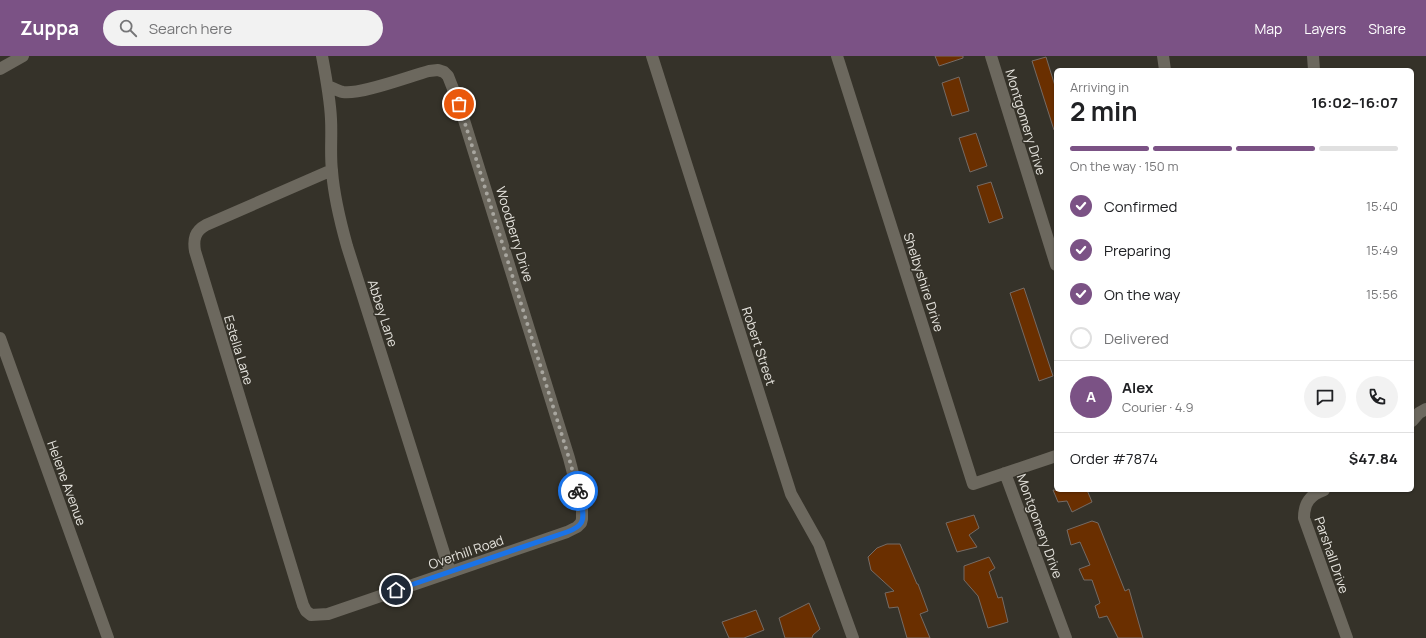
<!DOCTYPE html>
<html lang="en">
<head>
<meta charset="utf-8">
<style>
  body { margin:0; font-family:Manrope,sans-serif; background:#f2f2f2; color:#202124; height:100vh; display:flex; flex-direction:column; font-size:15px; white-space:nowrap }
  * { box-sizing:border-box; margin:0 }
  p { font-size:13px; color:#757577 }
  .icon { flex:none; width:22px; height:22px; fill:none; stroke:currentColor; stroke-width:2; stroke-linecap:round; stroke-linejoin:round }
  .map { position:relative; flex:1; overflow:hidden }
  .panel { position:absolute; left:1054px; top:12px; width:360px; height:424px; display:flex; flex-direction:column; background:#fff; border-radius:6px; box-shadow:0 1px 3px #0004 }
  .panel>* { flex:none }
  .pin { position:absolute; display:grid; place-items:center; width:34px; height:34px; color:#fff; margin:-17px; border:2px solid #fff; border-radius:50%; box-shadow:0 1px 4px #0007 }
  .courier { position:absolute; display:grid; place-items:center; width:40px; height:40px; margin:-20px; border:3px solid #1a73e8; border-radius:50%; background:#fff; color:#222; box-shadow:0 1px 5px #0007 }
  .overview em { font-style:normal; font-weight:700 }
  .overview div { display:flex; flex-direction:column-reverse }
  .overview { display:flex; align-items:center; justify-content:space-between; height:68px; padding:0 16px }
  h1 { font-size:26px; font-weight:700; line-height:30px }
  .bar { display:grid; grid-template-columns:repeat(4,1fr); gap:6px 4px; align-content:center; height:48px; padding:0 16px }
  .bar i { height:5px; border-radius:3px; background:#e0e0e0 }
  .bar .current { background:#7b5285 }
  .bar p { grid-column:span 4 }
  .line { display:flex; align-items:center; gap:10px; padding:0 16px; border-top:1px solid #e0e0e0 }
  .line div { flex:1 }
  .round { display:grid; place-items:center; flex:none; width:42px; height:42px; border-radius:21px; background:#f2f2f2 }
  ol { padding:0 16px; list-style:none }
  li { display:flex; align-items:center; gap:12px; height:44px }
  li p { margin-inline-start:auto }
  li .icon { padding:4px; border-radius:50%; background:#7b5285; color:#fff; stroke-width:4 }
  li:last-child { color:#757577 }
  li i { width:22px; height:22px; border:2px solid #e0e0e0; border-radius:50% }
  header { display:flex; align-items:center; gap:24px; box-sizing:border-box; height:56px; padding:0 20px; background:#7b5285; color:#fff }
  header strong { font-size:19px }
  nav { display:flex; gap:22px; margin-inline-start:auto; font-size:14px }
  .search { width:280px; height:36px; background:#f2f2f2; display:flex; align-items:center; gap:10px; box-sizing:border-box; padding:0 14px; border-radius:22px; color:#757577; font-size:15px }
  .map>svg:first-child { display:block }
  .building { fill:#6a2f00; stroke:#756b65 }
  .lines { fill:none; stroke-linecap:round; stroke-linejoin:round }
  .minor { stroke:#6c685e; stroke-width:12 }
  .done { stroke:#a8a69f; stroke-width:4; stroke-dasharray:0 7.2 }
  .route { stroke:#1a73e8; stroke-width:5 }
  .labels { text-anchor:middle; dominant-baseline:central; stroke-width:3; stroke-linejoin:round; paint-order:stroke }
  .street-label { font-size:13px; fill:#e6e4de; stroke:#353229 }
</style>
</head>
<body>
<header>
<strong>Zuppa</strong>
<div class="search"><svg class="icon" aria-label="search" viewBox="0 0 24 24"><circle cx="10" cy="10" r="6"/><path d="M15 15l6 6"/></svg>Search here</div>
<nav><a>Map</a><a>Layers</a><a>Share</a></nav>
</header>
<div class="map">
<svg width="1426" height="582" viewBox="0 0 1426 582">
  <rect width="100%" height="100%" fill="#353229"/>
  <path class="building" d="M 935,0 L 963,0 L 963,2 L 939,10 Z
    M 1046,1 L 1056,33 L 1056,74 L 1054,74 L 1032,5 Z
    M 959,21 L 969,55 L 952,60 L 942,27 Z
    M 976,77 L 987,110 L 970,116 L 959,82 Z
    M 991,126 L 1003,162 L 989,167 L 977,130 Z
    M 1024,232 L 1053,320 L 1039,325 L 1010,237 Z
    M 1053,434 L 1087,434 L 1092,446 L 1072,456 L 1067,445 L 1058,446 Z
    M 974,459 L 979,472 L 969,479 L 977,491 L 957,496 L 946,467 Z
    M 1092,465 L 1098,467 L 1125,535 L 1129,533 L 1143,582 L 1118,582 L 1107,560 L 1099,562 L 1095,550 L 1100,547 L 1092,524 L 1084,524 L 1079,513 L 1090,509 L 1080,486 L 1071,489 L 1067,474 Z
    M 887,488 L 900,488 L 917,528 L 918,528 L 928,555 L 920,558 L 930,582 L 907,582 L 898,551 L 889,552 L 885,537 L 894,535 L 871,514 L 868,501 L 877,492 Z
    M 989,501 L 995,512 L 989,516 L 998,542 L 1002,541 L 1008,566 L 988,572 L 978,540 L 964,524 L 964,510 Z
    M 809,547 L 820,573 L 813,579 L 812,582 L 785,582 L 779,562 Z
    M 756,554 L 764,574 L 744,582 L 729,582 L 722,566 Z"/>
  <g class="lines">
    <path class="minor" d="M 322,0 C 326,21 330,42 331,63 C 332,81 330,98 332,115 C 334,141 340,165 347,190 L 450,516
      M 652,0 L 791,438 L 819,488 L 853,582
      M 837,0 L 973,428 L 1056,400
      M 991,0 L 1056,209
      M 1163,0 L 1165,14
      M 1313,0 L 1314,14
      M 0,13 L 23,0
      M 328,30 C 333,32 338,35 343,36 C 360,39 410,20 429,15 L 438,14 L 444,16 L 448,20 L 459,48 L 569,402 L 582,452 L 582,463 L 581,467 L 577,471 L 567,476 L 328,558 L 311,559 L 306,555 L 303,549 L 195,195 C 193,183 195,175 206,169 L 332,114
      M 0,282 L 108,582
      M 1412,365 L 1419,357 L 1426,353
      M 1005,417 L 1066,582
      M 1324,434 C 1310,439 1304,447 1304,462 L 1347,582"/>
  </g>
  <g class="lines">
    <path class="done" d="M 459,48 L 569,402 L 578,435"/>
    <path class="route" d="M 396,534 L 567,476 C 572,474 578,472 581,467 C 586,460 580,443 578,435"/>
  </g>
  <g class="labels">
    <g class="street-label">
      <text transform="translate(1026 66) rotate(73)">Montgomery Drive</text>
      <text transform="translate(515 178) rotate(73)">Woodberry Drive</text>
      <text transform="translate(924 226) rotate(72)">Shelbyshire Drive</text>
      <text transform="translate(383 257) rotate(72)">Abbey Lane</text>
      <text transform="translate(759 290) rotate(72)">Robert Street</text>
      <text transform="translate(239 294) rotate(73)">Estella Lane</text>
      <text transform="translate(67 427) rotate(70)">Helene Avenue</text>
      <text transform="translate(1040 470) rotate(70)">Montgomery Drive</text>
      <text transform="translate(466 496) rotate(-19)">Overhill Road</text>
      <text transform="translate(1332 499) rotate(71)">Parshall Drive</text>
    </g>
  </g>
</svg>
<div class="pin" style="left:459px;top:48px;background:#ea580c"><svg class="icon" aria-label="bag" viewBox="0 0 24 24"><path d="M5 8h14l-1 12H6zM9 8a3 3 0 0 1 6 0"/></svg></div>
<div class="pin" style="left:396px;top:534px;background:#1f2937"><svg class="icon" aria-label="home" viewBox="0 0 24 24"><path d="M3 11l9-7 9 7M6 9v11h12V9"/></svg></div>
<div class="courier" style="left:578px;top:435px"><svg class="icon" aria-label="bike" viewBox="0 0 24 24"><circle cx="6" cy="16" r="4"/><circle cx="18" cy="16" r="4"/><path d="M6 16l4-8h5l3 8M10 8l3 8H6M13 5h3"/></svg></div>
<section class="panel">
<div class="overview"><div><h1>2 min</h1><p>Arriving in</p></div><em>16:02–16:07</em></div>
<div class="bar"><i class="current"></i><i class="current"></i><i class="current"></i><i></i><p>On the way · 150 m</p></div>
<ol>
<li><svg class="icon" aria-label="check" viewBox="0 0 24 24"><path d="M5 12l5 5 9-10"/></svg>Confirmed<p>15:40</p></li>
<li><svg class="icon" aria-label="check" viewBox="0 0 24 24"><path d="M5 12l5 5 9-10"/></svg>Preparing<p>15:49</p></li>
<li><svg class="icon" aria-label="check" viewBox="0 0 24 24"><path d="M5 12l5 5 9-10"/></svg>On the way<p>15:56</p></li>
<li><i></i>Delivered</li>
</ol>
<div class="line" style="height:72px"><b class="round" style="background:#7b5285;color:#fff">A</b><div><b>Alex</b><p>Courier · 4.9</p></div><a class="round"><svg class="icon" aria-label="chat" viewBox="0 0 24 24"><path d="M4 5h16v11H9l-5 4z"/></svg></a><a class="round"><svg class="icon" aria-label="phone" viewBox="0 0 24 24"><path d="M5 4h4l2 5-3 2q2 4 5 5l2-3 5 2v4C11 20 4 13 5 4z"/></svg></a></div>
<div class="line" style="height:52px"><div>Order #7874</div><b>$47.84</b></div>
</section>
</div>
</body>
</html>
